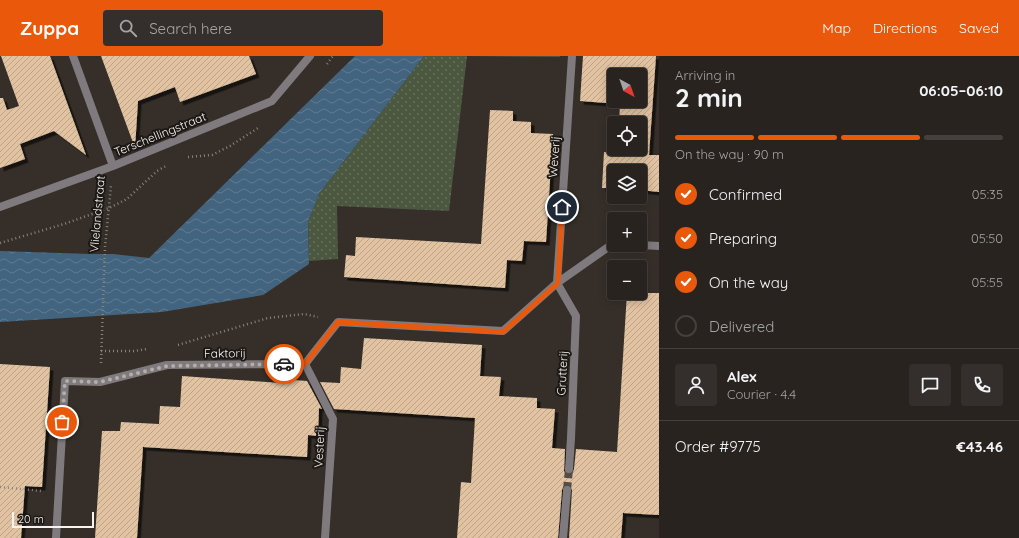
<!DOCTYPE html>
<html lang="en">
<head>
<meta charset="utf-8">
<style>
  body { margin:0; font-family:Quicksand,sans-serif; background:#342f2c; color:#f1f3f6; height:100vh; display:flex; flex-direction:column; font-size:15px; white-space:nowrap }
  * { box-sizing:border-box; margin:0 }
  p { font-size:13px; color:#a5a4a4 }
  .icon { flex:none; width:22px; height:22px; fill:none; stroke:currentColor; stroke-width:2; stroke-linecap:round; stroke-linejoin:round }
  .map { position:relative; flex:1; overflow:hidden }
  .sheet { display:flex; flex-direction:column; background:#28231f; width:360px }
  .sheet>* { flex:none }
  .needle { width:26px; rotate:140deg }
  .tools { position:absolute; left:607px; top:12px; display:grid; gap:8px }
  .tools a { display:grid; place-items:center; width:40px; height:40px; border-radius:4px; background:#28231f; box-shadow:0 2px 10px #0003,0 0 0 1px #44403d; font-size:20px }
  .scale { position:absolute; left:12px; bottom:10px; width:82px; box-sizing:border-box; padding-left:4px; border:2px solid #f7f3ee; border-top:0; font-size:11px; line-height:14px; white-space:nowrap; color:#f7f3ee; -webkit-text-stroke:3px #1b1815; paint-order:stroke }
  .pin { position:absolute; display:grid; place-items:center; width:34px; height:34px; color:#fff; margin:-17px; border:2px solid #fff; border-radius:50%; box-shadow:0 1px 4px #0007 }
  .courier { position:absolute; display:grid; place-items:center; width:40px; height:40px; margin:-20px; border:3px solid #ea580c; border-radius:50%; background:#fff; color:#222; box-shadow:0 1px 5px #0007 }
  .headline em { font-style:normal; font-weight:700 }
  .headline div { display:flex; flex-direction:column-reverse }
  .headline { display:flex; align-items:center; justify-content:space-between; height:68px; padding:0 16px }
  h1 { font-size:26px; font-weight:700; line-height:30px }
  .bar { display:grid; grid-template-columns:repeat(4,1fr); gap:6px 4px; align-content:center; height:48px; padding:0 16px }
  .bar i { height:5px; border-radius:3px; background:#44403d }
  .bar .selected { background:#ea580c }
  .bar p { grid-column:span 4 }
  .line { display:flex; align-items:center; gap:10px; padding:0 16px; border-top:1px solid #44403d }
  .line div { flex:1 }
  .round { display:grid; place-items:center; flex:none; width:42px; height:42px; border-radius:4px; background:#342f2c }
  ol { padding:0 16px; list-style:none }
  li { display:flex; align-items:center; gap:12px; height:44px }
  li p { margin-inline-start:auto }
  li .icon { padding:4px; border-radius:50%; background:#ea580c; color:#fff; stroke-width:4 }
  li:last-child { color:#a5a4a4 }
  li i { width:22px; height:22px; border:2px solid #44403d; border-radius:50% }
  header { display:flex; align-items:center; gap:24px; box-sizing:border-box; height:56px; padding:0 20px; background:#ea580c; color:#fff }
  header strong { font-size:19px }
  nav { display:flex; gap:22px; margin-inline-start:auto; font-size:14px }
  .search { width:280px; height:36px; background:#342f2c; display:flex; align-items:center; gap:10px; box-sizing:border-box; padding:0 14px; border-radius:4px; color:#a5a4a4; font-size:15px }
  main { display:flex; flex:1; min-height:0 }
  .map>svg:first-child { display:block }
  .grass { fill:url(#grass-dots) }
  .water { fill:url(#water-waves) }
  .building { fill:url(#building-hatch); fill-rule:evenodd; filter:url(#shadow) }
  .lines { fill:none; stroke-linecap:round; stroke-linejoin:round }
  .pedestrian-tunnel { stroke:#534c47; stroke-width:8; stroke-dasharray:8 4; stroke-linecap:butt }
  .path { stroke:#89837d; stroke-width:2.5; stroke-dasharray:1 3; stroke-linecap:butt }
  .pedestrian { stroke:#7f7a7d; stroke-width:8 }
  .minor { stroke:#7f7a7d; stroke-width:8 }
  .done { stroke:#b3aea9; stroke-width:4; stroke-dasharray:0 7.2 }
  .route { stroke:#ea580c; stroke-width:5 }
  .labels { text-anchor:middle; dominant-baseline:central; stroke-width:4; stroke-linejoin:round; paint-order:stroke }
  .street-label { font-size:12px; fill:#f7f3ee; stroke:#1b1815 }
</style>
</head>
<body>
<header>
<strong>Zuppa</strong>
<div class="search"><svg class="icon" aria-label="search" viewBox="0 0 24 24"><circle cx="10" cy="10" r="6"/><path d="M15 15l6 6"/></svg>Search here</div>
<nav><a>Map</a><a>Directions</a><a>Saved</a></nav>
</header>
<main>
<div class="map">
<svg width="659" height="482" viewBox="0 0 659 482">
  <defs>
    <pattern id="grass-dots" width="8" height="8" patternUnits="userSpaceOnUse"><rect width="8" height="8" fill="#4b583f"/><path d="M2 2h.1M6 6h.1" fill="none" stroke="#66705b" stroke-width="1.8" stroke-linecap="round"/></pattern>
    <pattern id="water-waves" width="16" height="10" patternUnits="userSpaceOnUse"><rect width="16" height="10" fill="#43647e"/><path d="M0 5q4-4 8 0t8 0" fill="none" stroke="#5f7b91"/></pattern>
    <pattern id="building-hatch" width="6" height="6" patternUnits="userSpaceOnUse"><rect width="6" height="6" fill="#e1c2a1"/><path d="M-1 1l2-2M0 6l6-6M5 7l2-2" fill="none" stroke="#bba48a"/></pattern>
    <filter id="shadow"><feDropShadow dx="3.5" dy="3.5" stdDeviation="0" flood-color="#0009"/></filter>
  </defs>
  <rect width="100%" height="100%" fill="#362f29"/>
  <path class="grass" d="M 424,0 L 560,0 L 560,1 L 467,0 L 449,155 L 337,150 L 338,203 L 309,205 L 308,166 L 319,138 Z"/>
  <path class="water" d="M 355,0 L 424,0 L 319,138 L 308,166 L 309,208 L 263,239 L 162,256 L 0,266 L 0,195 L 90,198 L 113,198 L 149,202 Z"/>
  <path class="building" d="M 1,0 L 50,0 L 86,99 L 54,75 L 20,88 L 25,103 L 0,112 L 0,42 L 3,42 L 7,54 L 19,50 Z
    M 101,0 L 249,0 L 256,18 L 180,46 L 175,31 L 138,45 L 135,92 Z
    M 583,0 L 656,0 L 649,99 L 659,99 L 659,136 L 640,134 L 640,115 L 614,115 L 614,132 L 602,132 L 604,96 L 617,97 L 617,93 L 640,93 L 640,67 L 619,67 L 620,48 L 580,45 ZM 614,19 L 640,19 L 640,45 L 614,45 Z
    M 490,54 L 513,55 L 513,65 L 531,66 L 531,77 L 553,78 L 546,186 L 524,185 L 522,205 L 507,204 L 505,232 L 344,221 L 346,199 L 355,200 L 356,181 L 481,188 Z
    M 627,237 L 659,237 L 659,459 L 623,457 L 621,482 L 569,482 L 572,434 L 570,430 L 567,429 L 563,431 L 562,434 L 558,482 L 457,482 L 461,426 L 471,427 L 475,362 L 334,353 L 320,326 L 340,327 L 341,311 L 361,313 L 364,282 L 482,289 L 480,320 L 501,321 L 499,340 L 537,342 L 537,352 L 555,353 L 552,392 L 565,393 L 564,415 L 566,418 L 571,418 L 573,416 L 574,413 L 576,393 L 617,396 Z
    M 0,308 L 50,311 L 42,431 L 25,430 L 21,482 L 0,482 Z
    M 182,320 L 281,327 L 281,323 L 307,325 L 322,353 L 319,352 L 318,380 L 308,379 L 307,401 L 143,391 L 137,482 L 95,482 L 102,375 L 120,375 L 121,366 L 159,368 L 160,350 L 180,351 Z"/>
  <g class="lines">
    <path class="pedestrian-tunnel" d="M 567,434 L 569,413"/>
    <path class="path" d="M 327,8 L 333,0
      M 188,101 L 212,99 L 230,90 L 258,72
      M 0,187 L 64,168 L 109,152 L 127,143 L 157,115 L 166,110
      M 178,289 L 268,262 L 304,258 L 318,261
      M 101,295 L 134,295 L 147,293
      M 101,307 L 105,191 L 111,130
      M 0,431 L 42,435"/>
    <path class="pedestrian" d="M 569,413 L 571,382
      M 563,482 L 567,434"/>
    <path class="minor" d="M 73,0 L 113,110
      M 0,151 L 113,110 L 272,45 L 310,0
      M 640,189 L 659,190
      M 305,308 L 333,363 L 325,482
      M 571,382 L 576,260 L 557,227 L 572,0
      M 56,482 L 65,325 L 100,326 L 167,309 L 305,308 L 338,266 L 503,275 L 557,227 L 614,187"/>
  </g>
  <g class="lines">
    <path class="done" d="M 62,366 L 65,325 L 100,326 L 167,310 L 284,308"/>
    <path class="route" d="M 284,308 L 305,308 L 338,266 L 503,276 L 558,227 L 562,151"/>
  </g>
  <g class="labels">
    <g class="street-label">
      <text transform="translate(160 78) rotate(-22)">Terschellingstraat</text>
      <text transform="translate(554 101) rotate(-86)">Weverij</text>
      <text transform="translate(97 158) rotate(-85)">Vlielandstraat</text>
      <text transform="translate(225 297) rotate(-1)">Faktorij</text>
      <text transform="translate(562 317) rotate(-87)">Grutterij</text>
      <text transform="translate(319 391) rotate(-87)">Vesterij</text>
    </g>
  </g>
</svg>
<div class="tools">
<a><svg class="needle" viewBox="-14 -14 28 28"><path d="M0-13l5 13h-10z" fill="#e53935"/><path d="M0 13l5-13h-10z" fill="#a5a4a4"/></svg></a>
<a><svg class="icon" aria-label="locate" viewBox="0 0 24 24"><circle cx="12" cy="12" r="6"/><path d="M12 2v4M12 18v4M2 12h4M18 12h4"/></svg></a>
<a><svg class="icon" aria-label="layers" viewBox="0 0 24 24"><path d="M12 4l9 5-9 5-9-5zM3 14l9 5 9-5"/></svg></a>
<a>+</a>
<a>−</a>
</div>
<div class="scale">20 m</div>
<div class="pin" style="left:62px;top:366px;background:#ea580c"><svg class="icon" aria-label="bag" viewBox="0 0 24 24"><path d="M5 8h14l-1 12H6zM9 8a3 3 0 0 1 6 0"/></svg></div>
<div class="pin" style="left:562px;top:151px;background:#1f2937"><svg class="icon" aria-label="home" viewBox="0 0 24 24"><path d="M3 11l9-7 9 7M6 9v11h12V9"/></svg></div>
<div class="courier" style="left:284px;top:308px"><svg class="icon" aria-label="car" viewBox="0 0 24 24"><path d="M5 17H2v-5l4-1 3-4h7l3 4 3 1v5h-3M9 17h6M6 11h13"/><circle cx="7" cy="17" r="2"/><circle cx="17" cy="17" r="2"/></svg></div>
</div>
<section class="sheet">
<div class="headline"><div><h1>2 min</h1><p>Arriving in</p></div><em>06:05–06:10</em></div>
<div class="bar"><i class="selected"></i><i class="selected"></i><i class="selected"></i><i></i><p>On the way · 90 m</p></div>
<ol>
<li><svg class="icon" aria-label="check" viewBox="0 0 24 24"><path d="M5 12l5 5 9-10"/></svg>Confirmed<p>05:35</p></li>
<li><svg class="icon" aria-label="check" viewBox="0 0 24 24"><path d="M5 12l5 5 9-10"/></svg>Preparing<p>05:50</p></li>
<li><svg class="icon" aria-label="check" viewBox="0 0 24 24"><path d="M5 12l5 5 9-10"/></svg>On the way<p>05:55</p></li>
<li><i></i>Delivered</li>
</ol>
<div class="line" style="height:72px"><a class="round"><svg class="icon" aria-label="person" viewBox="0 0 24 24"><circle cx="12" cy="8" r="4"/><path d="M4 21q1-7 8-7t8 7"/></svg></a><div><b>Alex</b><p>Courier · 4.4</p></div><a class="round"><svg class="icon" aria-label="chat" viewBox="0 0 24 24"><path d="M4 5h16v11H9l-5 4z"/></svg></a><a class="round"><svg class="icon" aria-label="phone" viewBox="0 0 24 24"><path d="M5 4h4l2 5-3 2q2 4 5 5l2-3 5 2v4C11 20 4 13 5 4z"/></svg></a></div>
<div class="line" style="height:52px"><div>Order #9775</div><b>€43.46</b></div>
</section>
</main>
</body>
</html>
